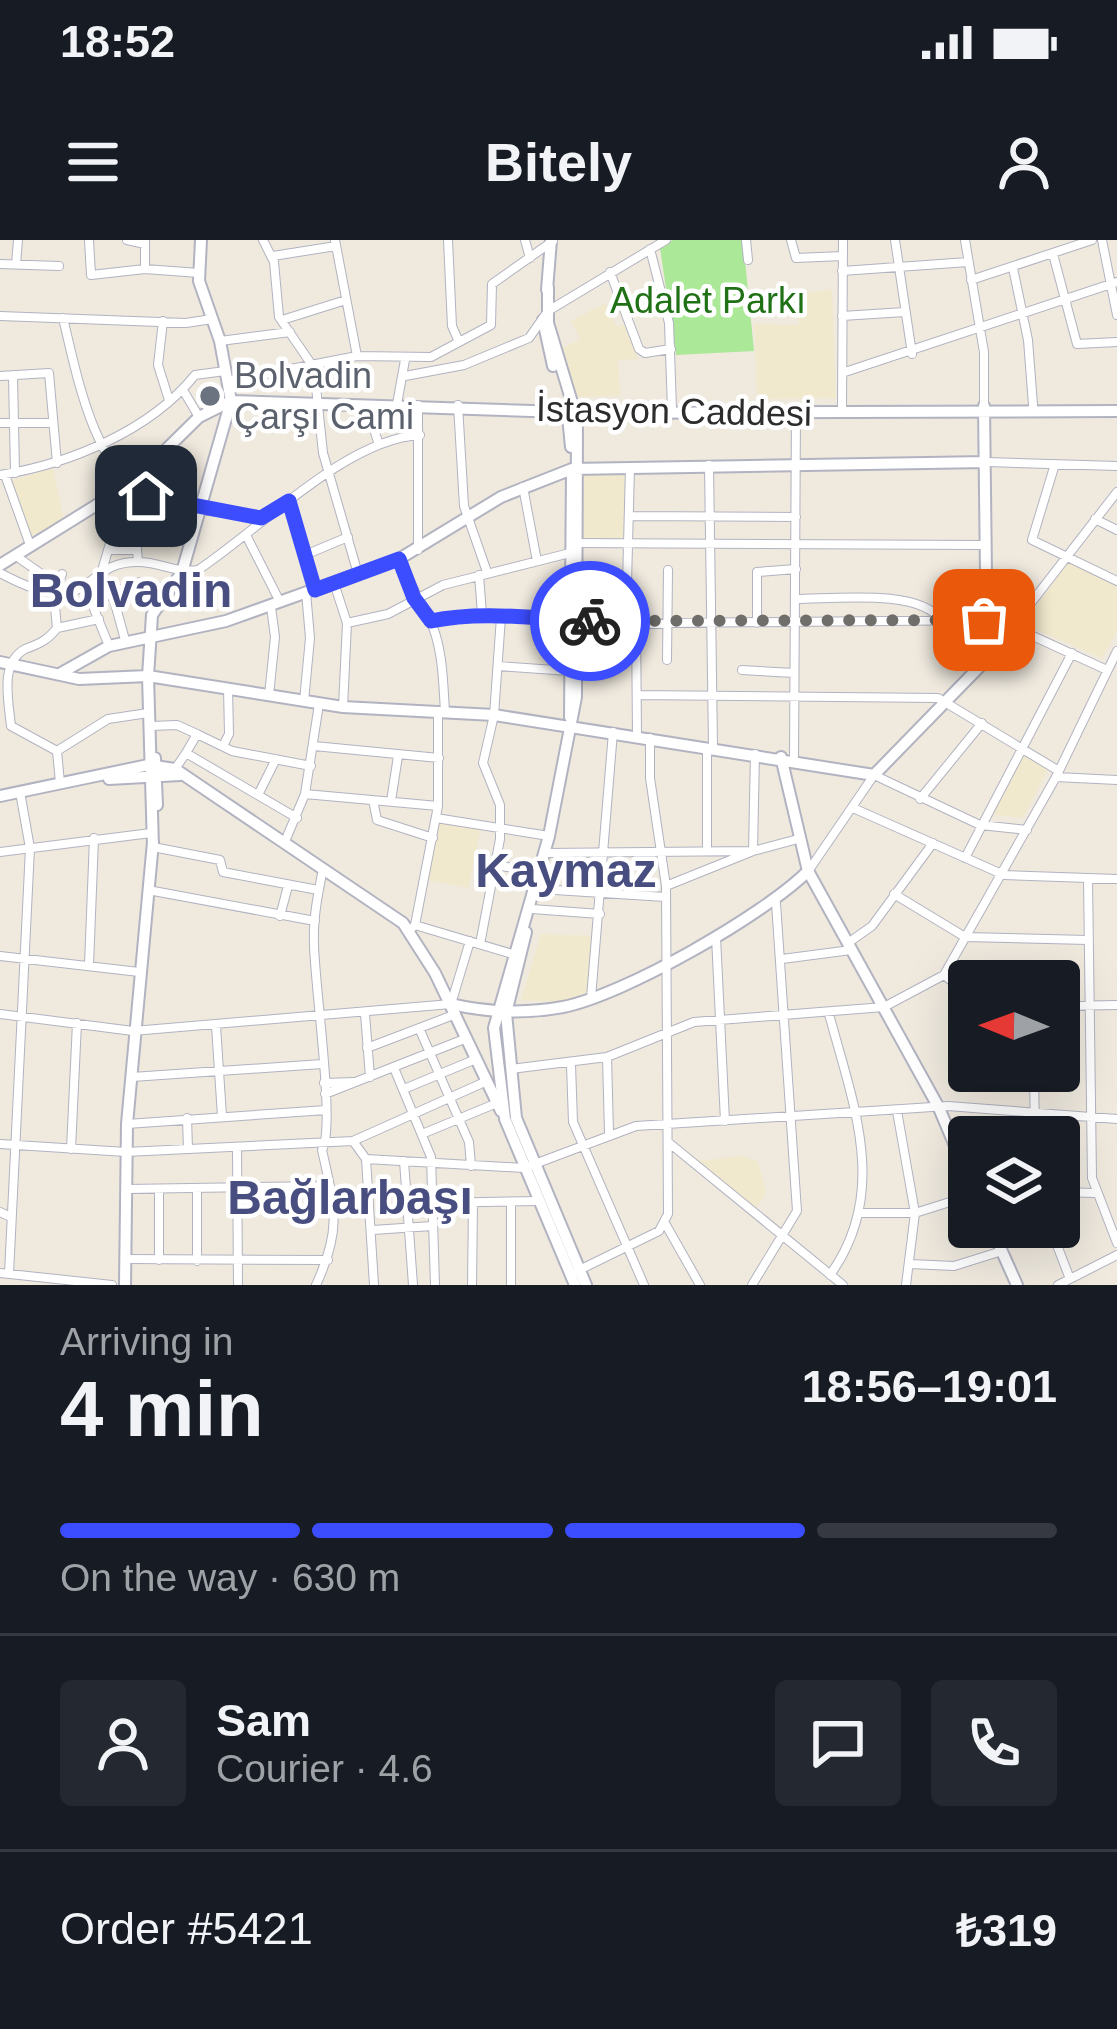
<!DOCTYPE html>
<html lang="en">
<head>
<meta charset="utf-8">
<style>
  body { margin:0; font-family:Helvetica,sans-serif; background:#242831; color:#f1f3f6; height:100vh; display:flex; flex-direction:column; font-size:45px; white-space:nowrap }
  * { box-sizing:border-box; margin:0 }
  p { font-size:39px; color:#9ea1a6 }
  .icon { flex:none; width:66px; height:66px; fill:none; stroke:currentColor; stroke-width:2; stroke-linecap:round; stroke-linejoin:round }
  .map { position:relative; height:1045px; overflow:hidden }
  .drawer { display:flex; flex-direction:column; background:#171b24; flex:1 }
  .drawer>* { flex:none }
  .needle { width:78px; rotate:271deg }
  .tools { position:absolute; left:948px; top:720px; display:grid; gap:24px }
  .tools a { display:grid; place-items:center; width:132px; height:132px; border-radius:12px; background:#171b24; box-shadow:0 12px 48px #0002; font-size:60px }
  .pin { position:absolute; display:grid; place-items:center; width:102px; height:102px; color:#fff; margin:-51px; border-radius:24px; box-shadow:0 6px 18px #0006 }
  .courier { position:absolute; display:grid; place-items:center; width:120px; height:120px; margin:-60px; border:9px solid #3b4dff; border-radius:50%; background:#fff; color:#222; box-shadow:0 3px 15px #0007 }
  .headline em { font-style:normal; font-weight:700 }
  .headline div { display:flex; flex-direction:column-reverse }
  .headline { display:flex; align-items:center; justify-content:space-between; height:204px; padding:0 60px }
  h1 { font-size:78px; font-weight:700; line-height:90px }
  .bar { display:grid; grid-template-columns:repeat(4,1fr); gap:18px 12px; align-content:center; height:144px; padding:0 60px }
  .bar i { height:15px; border-radius:9px; background:#363941 }
  .bar .active { background:#3b4dff }
  .bar p { grid-column:span 4 }
  .line { display:flex; align-items:center; gap:30px; padding:0 60px; border-top:3px solid #363941 }
  .line div { flex:1 }
  .round { display:grid; place-items:center; flex:none; width:126px; height:126px; border-radius:12px; background:#242831 }
  .status { display:flex; justify-content:space-between; align-items:center; height:84px; padding:0 60px; background:#171b24; direction:ltr }
  .status svg { height:33px; fill:currentColor }
  header { display:flex; justify-content:space-between; align-items:center; height:156px; padding:0 60px; background:#171b24; font-size:54px; font-weight:700 }
  .map>svg:first-child { display:block }
  .education { fill:#f1e9cd }
  .green { fill:#abe897 }
  .lines { fill:none; stroke-linecap:round; stroke-linejoin:round }
  .street-casing { stroke:#b2b3c1; stroke-width:10 }
  .secondary-casing { stroke:#b2b3c1; stroke-width:14 }
  .street { stroke:#fff; stroke-width:8 }
  .secondary { stroke:#fff; stroke-width:10 }
  .done { stroke:#706e6a; stroke-width:12; stroke-dasharray:0 21.6 }
  .route { stroke:#3b4dff; stroke-width:15 }
  .worship-dot { fill:#6b7280; stroke:#fff; stroke-width:4.5 }
  .labels { text-anchor:middle; dominant-baseline:central; stroke-width:9; stroke-linejoin:round; paint-order:stroke }
  .park-label { font-size:36px; fill:#207016; stroke:#fff }
  .worship-label { font-size:36px; fill:#5b616d; stroke:#fff; text-anchor:start }
  .street-label { font-size:36px; fill:#2c2c2c; stroke:#fff }
  .district-label { font-size:48px; font-weight:bold; fill:#494e81; stroke:#fff }
</style>
</head>
<body>
<div class="status"><b>18:52</b><svg viewBox="0 0 49 12"><path d="M0 12V9h3v3zM5 12V6h3v6zM10 12V3h3v9zM15 12V0h3v12zM26 1h20v11H26zM47 4h2v5h-2z"/></svg></div>
<header><svg class="icon" aria-label="menu" viewBox="0 0 24 24"><path d="M4 6h16M4 12h16M4 18h16"/></svg>Bitely<svg class="icon" aria-label="person" viewBox="0 0 24 24"><circle cx="12" cy="8" r="4"/><path d="M4 21q1-7 8-7t8 7"/></svg></header>
<div class="map">
<svg width="1117" height="1045" viewBox="0 0 1117 1045">
  <rect width="100%" height="100%" fill="#efe9de"/>
  <path class="education" d="M 832,49 L 836,158 L 757,159 L 754,84 L 799,85 L 797,54 Z
    M 605,63 L 617,87 L 625,84 L 638,119 L 618,120 L 620,156 L 575,157 L 561,109 L 580,99 L 571,81 Z
    M 53,228 L 64,280 L 30,297 L 9,241 Z
    M 584,232 L 626,233 L 625,300 L 583,299 Z
    M 1068,323 L 1117,345 L 1117,392 L 1102,418 L 1023,384 Z
    M 1021,514 L 1048,529 L 1023,578 L 989,574 Z
    M 440,581 L 481,588 L 468,648 L 428,640 Z
    M 541,694 L 594,696 L 588,752 L 562,762 L 521,760 Z
    M 743,916 L 758,922 L 766,952 L 756,969 L 695,921 Z"/>
  <path class="green" d="M 673,0 L 743,0 L 754,111 L 676,115 L 660,8 Z
    M 146,262 L 192,272 L 188,294 C 160,299 166,306 138,292 Z"/>
  <g class="lines">
    <g class="street-casing">
      <path id="street" d="M 89,0 L 91,35 L 145,29 L 199,33
        M 127,0 L 145,4
        M 145,0 L 145,29
        M 263,0 L 274,22 L 279,77 L 314,128 L 323,213 L 358,334
        M 335,0 L 357,116
        M 448,0 L 452,86 L 459,102
        M 525,0 L 530,18
        M 746,0 L 748,20
        M 791,0 L 796,18 L 843,16
        M 895,0 L 912,114
        M 965,0 L 984,112 L 984,166
        M 1102,0 L 1117,75
        M 650,9 L 669,83 L 672,169
        M 1053,14 L 1077,104 L 1117,102
        M 273,16 L 336,6
        M 0,24 L 59,26
        M 16,24 L 18,0
        M 1013,28 L 1028,100 L 1033,165
        M 842,31 L 968,22
        M 610,32 L 639,109 L 645,113 L 671,109
        M 971,40 L 1092,0
        M 0,76 L 186,83 L 212,79
        M 842,76 L 905,72
        M 63,78 C 76,131 94,233 150,258 C 181,272 227,271 261,278
        M 282,80 L 346,60
        M 163,81 L 158,125 L 169,160
        M 220,101 L 290,92
        M 842,133 L 1117,42
        M 0,136 L 49,133 L 57,223
        M 13,136 L 15,233
        M 405,136 L 464,125 L 529,98 L 548,71 L 666,0
        M 229,141 L 357,116 L 431,117 L 491,85 L 492,44 L 553,1
        M 183,150 L 199,177
        M 397,164 L 405,120
        M 458,165 L 464,266 L 487,332
        M 367,166 L 378,202
        M 842,167 L 843,0
        M 0,183 L 49,183
        M 987,222 L 1117,226
        M 1055,224 L 1032,300 L 1117,341
        M 709,225 L 713,506
        M 0,235 C 69,224 150,191 195,135 L 225,131
        M 5,235 L 30,305
        M 523,247 L 537,321
        M 289,261 L 315,349
        M 629,276 L 796,277
        M 1095,279 L 1117,290
        M 246,295 L 280,362
        M 571,303 L 984,305
        M 108,310 L 136,310
        M 418,310 L 418,165
        M 305,315 L 348,297
        M 16,316 L 43,335 L 36,349
        M 399,319 C 407,340 419,357 429,378 C 443,406 443,441 445,472
        M 138,322 L 136,297 L 146,256
        M 0,333 C 99,386 77,319 141,322 C 161,323 177,333 198,330 C 260,289 346,199 420,195
        M 62,334 L 54,357 L 57,388 C 48,400 39,404 25,409 C 0,423 8,458 11,486 L 57,511 L 108,479 L 148,473
        M 101,334 L 127,246
        M 479,335 L 482,374
        M 334,343 L 347,383 L 343,467
        M 86,349 L 109,406
        M 113,356 L 125,400
        M 796,359 C 832,359 922,348 941,381
        M 93,361 L 140,342 L 170,350
        M 431,381 L 482,374 L 569,384 L 984,380
        M 626,382 L 630,227
        M 636,382 L 637,495
        M 347,383 L 388,374 L 443,345 L 570,313
        M 757,383 L 757,332 L 796,329
        M 1013,387 L 1107,430
        M 57,388 L 99,379
        M 989,417 L 1117,252
        M 667,420 L 668,330
        M 498,426 L 569,431
        M 742,430 L 794,433
        M 269,455 L 275,397 L 271,367
        M 637,455 L 938,458 L 1059,531
        M 304,461 L 310,398 L 306,352
        M 151,486 L 177,485 L 197,494
        M 223,506 L 229,494 L 228,448
        M 314,506 L 439,518
        M 57,511 L 60,543
        M 186,513 L 197,494 L 232,511 L 311,526
        M 794,519 L 796,170
        M 175,529 L 186,513 L 297,578
        M 1056,537 L 1117,540
        M 305,554 L 438,566
        M 258,555 L 276,519
        M 920,559 L 982,483
        M 373,560 L 377,580 L 433,598
        M 391,561 L 398,516
        M 853,568 L 1004,635 L 1117,639
        M 436,578 L 549,596
        M 286,599 L 305,554 L 319,464
        M 153,607 L 220,620 L 223,632 L 318,650
        M 707,609 L 707,508
        M 0,612 L 151,593
        M 545,613 L 753,611 L 798,599
        M 965,618 L 1072,413
        M 495,625 L 538,632
        M 809,630 L 874,535 L 980,585 L 1027,590
        M 1088,639 L 1092,938 L 1117,1003
        M 666,646 L 753,611 L 755,514
        M 539,649 L 665,657
        M 148,650 L 315,681
        M 894,654 L 965,697 L 1088,700
        M 532,669 L 600,674
        M 280,676 L 288,646
        M 415,685 L 519,716
        M 409,691 L 415,685 L 438,566 L 438,471
        M 716,697 L 725,881
        M 848,703 L 872,686 L 933,603
        M 480,704 L 500,599 L 500,565 L 483,523 L 494,475 L 501,377
        M 0,716 L 139,732
        M 782,719 L 851,710
        M 89,725 L 94,598
        M 944,735 L 969,755
        M 591,758 L 613,492
        M 1059,766 L 1117,765
        M 0,774 L 133,791 L 451,764 L 470,701
        M 365,774 L 370,837
        M 829,774 C 853,864 890,952 830,1035
        M 216,786 L 222,876
        M 419,788 L 469,902 L 471,926
        M 367,808 L 456,774
        M 607,817 L 609,893
        M 571,825 L 573,882 L 644,1045
        M 394,828 L 431,917 L 435,1045
        M 511,829 L 607,817 L 694,782 L 884,767 L 944,735 L 1056,537 L 1117,411
        M 1034,831 L 1035,897
        M 132,837 L 322,824
        M 324,843 L 354,842
        M 404,849 L 476,819
        M 325,854 L 467,798
        M 897,871 L 915,973 L 906,1045
        M 187,878 L 188,909
        M 127,884 L 326,870
        M 422,894 L 497,863
        M 353,901 L 366,919 L 374,1045
        M 668,902 L 843,1045
        M 0,904 L 126,912 L 353,901 L 487,841
        M 237,907 L 238,1045
        M 71,909 L 77,783
        M 366,919 L 524,928 L 636,886 L 948,866 L 1117,879
        M 404,921 L 413,1045
        M 126,949 L 330,946
        M 1059,952 L 1094,953
        M 431,963 L 538,961
        M 511,964 L 511,1045
        M 0,972 L 11,977
        M 862,973 L 915,973 L 969,956
        M 666,985 L 700,1045
        M 1050,987 L 1070,1039
        M 373,990 L 432,986
        M 125,1019 L 328,1020
        M 159,1020 L 159,950
        M 197,1021 L 197,951
        M 910,1024 L 954,1026 L 1002,1011
        M 575,1032 L 659,991 L 668,974 L 666,646 L 650,538 L 650,498
        M 0,1033 L 112,1045
        M 9,1034 L 30,608 L 20,552
        M 316,1045 C 342,989 335,968 322,910 C 336,887 314,742 314,703 C 313,678 318,653 323,629
        M 472,1045 L 473,964
        M 752,1045 L 797,971 L 776,663
        M 1058,1045 L 1117,1015"/>
    </g>
    <g class="secondary-casing">
      <path id="secondary" d="M 548,47 L 548,83 L 577,179 L 576,457 L 549,596 L 494,788 L 505,879 L 575,1045
        M 547,50 L 551,0
        M 543,80 L 553,126
        M 567,166 L 571,207
        M 0,325 L 132,243 L 199,177 L 231,161 L 595,173 L 1117,171
        M 0,422 L 79,439 L 148,436 L 343,467 L 494,475 L 874,535 L 987,419 L 984,166
        M 61,433 L 109,406 L 226,381 L 399,319 L 501,257 L 572,229 L 986,222
        M 570,477 L 572,232
        M 781,517 L 808,631 L 939,868 L 969,939
        M 155,518 L 157,565
        M 109,539 L 180,535
        M 0,556 L 148,525 L 175,529 L 403,683 L 435,733 L 501,871
        M 153,607 L 148,436 L 152,375 L 182,332 L 231,161 L 220,101 L 199,41 L 201,0
        M 526,692 L 506,773 L 516,878 L 586,1045
        M 451,764 C 489,773 524,774 563,767 C 624,755 764,675 808,631
        M 991,987 L 1017,1045
        M 125,1045 L 127,884 L 153,602"/>
    </g>
    <use href="#street" class="street"/>
    <use href="#secondary" class="secondary"/>
  </g>
  <g class="lines">
    <path class="done" d="M 590,381 L 984,380"/>
    <path class="route" d="M 146,256 L 261,278 L 289,261 L 315,350 L 399,319 L 414,358 L 431,381 C 482,370 538,379 590,381"/>
  </g>
  <circle class="worship-dot" cx="210" cy="156" r="12"/>
  <g class="labels">
    <g class="park-label">
      <text x="708" y="60">Adalet Parkı</text>
    </g>
    <g class="worship-label">
      <text x="234" y="135">Bolvadin<tspan x="234" dy="41">Çarşı Cami</tspan></text>
    </g>
    <g class="street-label">
      <text transform="translate(674 171) rotate(1)">İstasyon Caddesi</text>
    </g>
    <g class="district-label">
      <text x="131" y="350">Bolvadin</text>
      <text x="566" y="630">Kaymaz</text>
      <text x="350" y="957">Bağlarbaşı</text>
    </g>
  </g>
</svg>
<div class="tools">
<a><svg class="needle" viewBox="-14 -14 28 28"><path d="M0-13l5 13h-10z" fill="#e53935"/><path d="M0 13l5-13h-10z" fill="#9ea1a6"/></svg></a>
<a><svg class="icon" aria-label="layers" viewBox="0 0 24 24"><path d="M12 4l9 5-9 5-9-5zM3 14l9 5 9-5"/></svg></a>
</div>
<div class="pin" style="left:984px;top:380px;background:#ea580c"><svg class="icon" aria-label="bag" viewBox="0 0 24 24"><path d="M5 8h14l-1 12H6zM9 8a3 3 0 0 1 6 0"/></svg></div>
<div class="pin" style="left:146px;top:256px;background:#1f2937"><svg class="icon" aria-label="home" viewBox="0 0 24 24"><path d="M3 11l9-7 9 7M6 9v11h12V9"/></svg></div>
<div class="courier" style="left:590px;top:381px"><svg class="icon" aria-label="bike" viewBox="0 0 24 24"><circle cx="6" cy="16" r="4"/><circle cx="18" cy="16" r="4"/><path d="M6 16l4-8h5l3 8M10 8l3 8H6M13 5h3"/></svg></div>
</div>
<section class="drawer">
<div class="headline"><div><h1>4 min</h1><p>Arriving in</p></div><em>18:56–19:01</em></div>
<div class="bar"><i class="active"></i><i class="active"></i><i class="active"></i><i></i><p>On the way · 630 m</p></div>
<div class="line" style="height:216px"><a class="round"><svg class="icon" aria-label="person" viewBox="0 0 24 24"><circle cx="12" cy="8" r="4"/><path d="M4 21q1-7 8-7t8 7"/></svg></a><div><b>Sam</b><p>Courier · 4.6</p></div><a class="round"><svg class="icon" aria-label="chat" viewBox="0 0 24 24"><path d="M4 5h16v11H9l-5 4z"/></svg></a><a class="round"><svg class="icon" aria-label="phone" viewBox="0 0 24 24"><path d="M5 4h4l2 5-3 2q2 4 5 5l2-3 5 2v4C11 20 4 13 5 4z"/></svg></a></div>
<div class="line" style="height:156px"><div>Order #5421</div><b>₺319</b></div>
</section>
</body>
</html>
